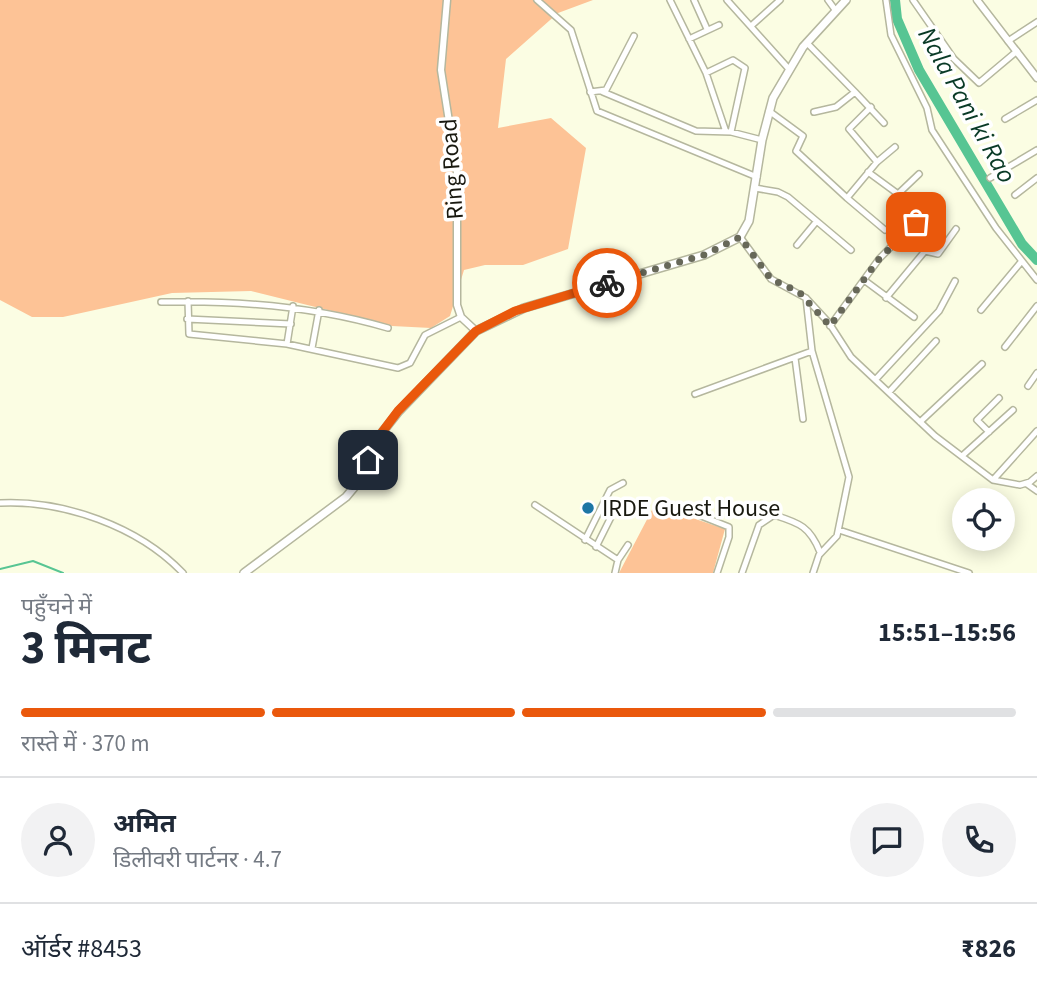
<!DOCTYPE html>
<html lang="hi">
<head>
<meta charset="utf-8">
<style>
  body { margin:0; font-family:"Source Sans 3","Noto Sans Devanagari",sans-serif; background:#f2f2f3; color:#1f2937; height:100vh; display:flex; flex-direction:column; font-size:26px; white-space:nowrap }
  * { box-sizing:border-box; margin:0 }
  p { font-size:23px; color:#747a83 }
  .icon { flex:none; width:38px; height:38px; fill:none; stroke:currentColor; stroke-width:2; stroke-linecap:round; stroke-linejoin:round }
  .map { position:relative; height:573px; overflow:hidden }
  .drawer { display:flex; flex-direction:column; background:#fff; flex:1 }
  .drawer>* { flex:none }
  .buttons { position:absolute; left:952px; top:488px; display:grid; gap:14px }
  .buttons a { display:grid; place-items:center; width:63px; height:63px; border-radius:50%; background:#fff; box-shadow:0 4px 18px #0003; font-size:35px }
  .pin { position:absolute; display:grid; place-items:center; width:60px; height:60px; color:#fff; margin:-30px; border-radius:14px; box-shadow:0 4px 10px #0006 }
  .courier { position:absolute; display:grid; place-items:center; width:70px; height:70px; margin:-35px; border:5px solid #ea580c; border-radius:50%; background:#fff; color:#222; box-shadow:0 2px 9px #0007 }
  .headline em { font-style:normal; font-weight:700 }
  .headline div { display:flex; flex-direction:column-reverse }
  .headline { display:flex; align-items:center; justify-content:space-between; height:119px; padding:0 21px }
  h1 { font-size:46px; font-weight:700; line-height:52px }
  .bar { display:grid; grid-template-columns:repeat(4,1fr); gap:10px 7px; align-content:center; height:84px; padding:0 21px }
  .bar i { height:9px; border-radius:5px; background:#e0e1e3 }
  .bar .active { background:#ea580c }
  .bar p { grid-column:span 4 }
  .line { display:flex; align-items:center; gap:18px; padding:0 21px; border-top:2px solid #e0e1e3 }
  .line div { flex:1 }
  .round { display:grid; place-items:center; flex:none; width:74px; height:74px; border-radius:37px; background:#f2f2f3 }
  .map>svg:first-child { display:block }
  .green { fill:#fdc396 }
  .lines { fill:none; stroke-linecap:round; stroke-linejoin:round }
  .stream { stroke:#57c593; stroke-width:2 }
  .river { stroke:#57c593; stroke-width:10 }
  .minor-casing { stroke:#b5b79e; stroke-width:8 }
  .tertiary-casing { stroke:#b5b79e; stroke-width:9 }
  .secondary-casing { stroke:#b5b79e; stroke-width:10 }
  .minor { stroke:#fff; stroke-width:5 }
  .tertiary { stroke:#fff; stroke-width:6 }
  .secondary { stroke:#fff; stroke-width:7 }
  .done { stroke:#676859; stroke-width:7; stroke-dasharray:0 12.6 }
  .route { stroke:#ea580c; stroke-width:9 }
  .poi-dot { fill:#1e76a5; stroke:#fff; stroke-width:2.5 }
  .labels { text-anchor:middle; dominant-baseline:central; stroke-width:7; stroke-linejoin:round; paint-order:stroke }
  .street-label { font-size:24px; fill:#18180f; stroke:#fff }
  .poi-label { font-size:24px; fill:#18180f; stroke:#fff; text-anchor:start }
  .water-label { font-size:26px; font-style:italic; fill:#093a26; stroke:#fff }
</style>
</head>
<body>
<div class="map">
<svg width="1037" height="573" viewBox="0 0 1037 573">
  <rect width="100%" height="100%" fill="#fbfde3"/>
  <path class="green" d="M 0,0 L 593,0 L 558,13 L 506,59 L 498,128 L 551,118 L 586,148 L 568,249 L 523,265 L 485,265 L 464,270 L 450,316 L 431,328 L 392,326 L 251,291 L 172,293 L 63,317 L 32,317 L 0,300 Z
    M 653,508 L 663,508 L 725,529 L 713,573 L 619,573 Z"/>
  <g class="lines">
    <path class="stream" d="M 0,569 L 33,561 L 63,573"/>
    <path class="river" d="M 895,0 L 897,19 L 919,70 L 1022,244 L 1037,260"/>
    <g class="minor-casing">
      <path id="minor" d="M 537,0 L 571,30 L 597,111 L 757,177
        M 670,0 L 706,73 L 733,60 L 745,68 L 731,132
        M 694,0 L 707,29
        M 727,0 L 788,68
        M 828,0 L 836,11
        M 886,0 L 891,35 L 927,108 L 932,130 L 996,228 L 1037,280
        M 913,0 L 954,59 L 979,83 L 1017,51
        M 751,26 L 780,0
        M 689,39 L 719,25
        M 1008,41 L 1037,22
        M 807,43 L 855,92 L 836,107 L 814,112
        M 706,73 L 726,132
        M 590,92 L 606,90 L 634,36
        M 603,92 L 696,131 L 731,132 L 762,140
        M 855,92 L 884,123
        M 871,107 L 849,129 L 877,162 L 895,147
        M 769,111 L 803,136 L 796,151 L 847,198 L 877,162
        M 1005,119 L 1037,100
        M 868,172 L 898,194 L 919,174
        M 990,178 L 1037,150
        M 755,188 L 778,192 L 788,197 L 851,250
        M 1015,195 L 1037,178
        M 847,198 L 885,230
        M 740,237 L 771,279 L 806,298 L 829,323 L 851,357 L 935,436 L 993,480 L 1020,485 L 1030,482 L 1037,476
        M 797,245 L 816,222
        M 864,280 L 914,317
        M 806,298 L 812,351 L 849,477 L 837,536 L 819,555 L 813,573
        M 886,298 L 925,251 L 938,254 L 956,229
        M 188,301 L 189,334 L 287,344 L 398,368 L 410,363 L 425,335 L 461,317
        M 161,302 C 239,300 313,306 388,328
        M 981,310 L 1021,262
        M 187,319 L 291,324
        M 830,326 L 879,259 L 928,209
        M 287,344 L 293,306
        M 1005,347 L 1037,306
        M 312,348 L 319,310
        M 795,358 L 803,419
        M 876,379 L 939,311 L 955,281
        M 1028,386 L 1037,373
        M 889,392 L 936,341
        M 695,394 L 812,351
        M 920,422 L 982,364
        M 989,432 L 977,420 L 999,398
        M 962,456 L 1013,410
        M 993,480 L 1037,431
        M 1027,484 L 1037,491
        M 0,503 C 63,500 138,526 183,573
        M 535,505 L 618,560
        M 676,506 L 729,527 L 729,537 L 717,573
        M 839,530 L 969,573
        M 585,540 L 610,490 L 623,483
        M 596,547 L 617,505
        M 615,573 L 618,560 L 628,545
        M 742,573 L 759,525 L 774,515 C 800,523 810,527 820,552"/>
    </g>
    <g class="tertiary-casing">
      <path id="tertiary" d="M 447,0 L 441,70 L 457,173 L 457,305 L 461,317 L 476,331
        M 977,0 L 1037,78"/>
    </g>
    <g class="secondary-casing">
      <path id="secondary" d="M 244,573 L 346,497 L 356,485 L 380,435 L 399,411 L 476,331 L 524,308 L 704,255 L 740,237 L 749,221 L 762,140 L 773,98 L 803,47 L 846,0"/>
    </g>
    <use href="#minor" class="minor"/>
    <use href="#tertiary" class="tertiary"/>
    <use href="#secondary" class="secondary"/>
  </g>
  <g class="lines">
    <path class="done" d="M 607,283 L 704,255 L 740,237 L 771,279 L 799,292 L 830,326 L 879,259 L 916,222"/>
    <path class="route" d="M 368,460 L 380,435 L 398,411 L 476,331 L 515,311 L 607,283"/>
  </g>
  <circle class="poi-dot" cx="588" cy="508" r="7"/>
  <g class="labels">
    <g class="street-label">
      <text transform="translate(452 169) rotate(-94)">Ring Road</text>
    </g>
    <g class="poi-label">
      <text x="602" y="508">IRDE Guest House</text>
    </g>
    <g class="water-label">
      <text transform="translate(967 105) rotate(61)">Nala Pani ki Rao</text>
    </g>
  </g>
</svg>
<div class="buttons">
<a><svg class="icon" aria-label="locate" viewBox="0 0 24 24"><circle cx="12" cy="12" r="6"/><path d="M12 2v4M12 18v4M2 12h4M18 12h4"/></svg></a>
</div>
<div class="pin" style="left:916px;top:222px;background:#ea580c"><svg class="icon" aria-label="bag" viewBox="0 0 24 24"><path d="M5 8h14l-1 12H6zM9 8a3 3 0 0 1 6 0"/></svg></div>
<div class="pin" style="left:368px;top:460px;background:#1f2937"><svg class="icon" aria-label="home" viewBox="0 0 24 24"><path d="M3 11l9-7 9 7M6 9v11h12V9"/></svg></div>
<div class="courier" style="left:607px;top:283px"><svg class="icon" aria-label="bike" viewBox="0 0 24 24"><circle cx="6" cy="16" r="4"/><circle cx="18" cy="16" r="4"/><path d="M6 16l4-8h5l3 8M10 8l3 8H6M13 5h3"/></svg></div>
</div>
<section class="drawer">
<div class="headline"><div><h1>3 मिनट</h1><p>पहुँचने में</p></div><em>15:51–15:56</em></div>
<div class="bar"><i class="active"></i><i class="active"></i><i class="active"></i><i></i><p>रास्ते में · 370 m</p></div>
<div class="line" style="height:126px"><a class="round"><svg class="icon" aria-label="person" viewBox="0 0 24 24"><circle cx="12" cy="8" r="4"/><path d="M4 21q1-7 8-7t8 7"/></svg></a><div><b>अमित</b><p>डिलीवरी पार्टनर · 4.7</p></div><a class="round"><svg class="icon" aria-label="chat" viewBox="0 0 24 24"><path d="M4 5h16v11H9l-5 4z"/></svg></a><a class="round"><svg class="icon" aria-label="phone" viewBox="0 0 24 24"><path d="M5 4h4l2 5-3 2q2 4 5 5l2-3 5 2v4C11 20 4 13 5 4z"/></svg></a></div>
<div class="line" style="height:91px"><div>ऑर्डर #8453</div><b>₹826</b></div>
</section>
</body>
</html>
